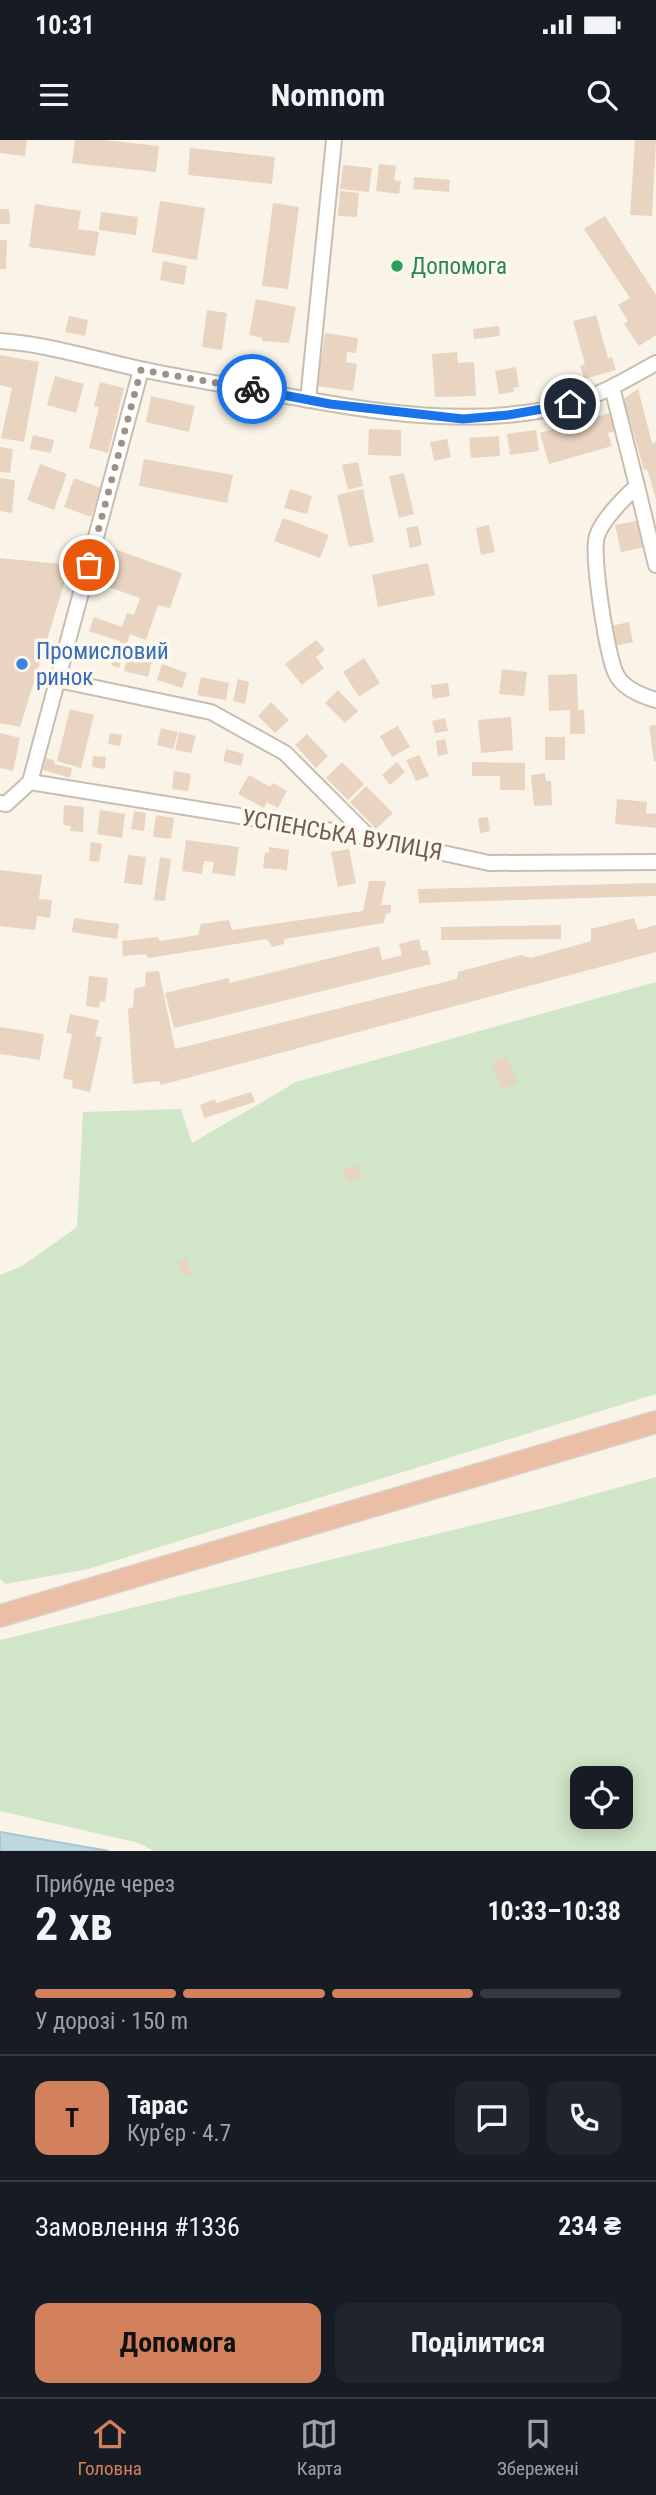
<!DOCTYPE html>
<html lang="uk">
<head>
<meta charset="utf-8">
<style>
  body { margin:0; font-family:"Roboto Condensed",sans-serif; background:#20242c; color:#f1f3f6; height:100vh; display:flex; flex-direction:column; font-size:26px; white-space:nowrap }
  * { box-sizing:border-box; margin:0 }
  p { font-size:23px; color:#9ea1a6 }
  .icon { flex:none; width:38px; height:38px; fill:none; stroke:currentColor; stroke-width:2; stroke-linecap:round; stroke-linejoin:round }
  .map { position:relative; height:1711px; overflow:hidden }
  .details { display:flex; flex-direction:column; background:#171b24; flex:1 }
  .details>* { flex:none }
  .tools { position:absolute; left:570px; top:1626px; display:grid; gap:14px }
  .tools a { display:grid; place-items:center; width:63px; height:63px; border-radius:14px; background:#171b24; box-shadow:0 4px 18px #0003; font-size:35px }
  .pin { position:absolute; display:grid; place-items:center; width:60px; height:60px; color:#fff; margin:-30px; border:4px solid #fff; border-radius:50%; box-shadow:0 2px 7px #0007 }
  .courier { position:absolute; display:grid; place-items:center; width:70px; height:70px; margin:-35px; border:5px solid #1a73e8; border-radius:50%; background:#fff; color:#222; box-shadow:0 2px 9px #0007 }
  .head em { font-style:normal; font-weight:700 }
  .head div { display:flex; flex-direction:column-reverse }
  .head { display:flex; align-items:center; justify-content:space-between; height:119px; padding:0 35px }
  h1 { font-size:46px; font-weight:700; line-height:52px }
  .bar { display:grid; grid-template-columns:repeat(4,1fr); gap:10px 7px; align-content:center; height:84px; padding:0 35px }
  .bar i { height:9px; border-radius:5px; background:#363941 }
  .bar .active { background:#d3815d }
  .bar p { grid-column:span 4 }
  .line { display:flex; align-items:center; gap:18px; padding:0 35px; border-top:2px solid #363941 }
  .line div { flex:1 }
  .round { display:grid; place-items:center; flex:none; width:74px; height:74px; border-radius:14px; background:#20242c }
  .button { display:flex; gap:14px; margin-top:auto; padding:14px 35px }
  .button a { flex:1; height:80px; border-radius:14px; background:#d3815d; color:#111; font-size:28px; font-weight:700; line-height:80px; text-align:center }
  .button a+a { background:#20242c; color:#f1f3f6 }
  .status { display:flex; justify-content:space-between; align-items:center; height:49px; padding:0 35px; background:#171b24; direction:ltr }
  .status svg { height:19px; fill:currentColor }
  header { display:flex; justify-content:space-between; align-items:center; height:91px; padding:0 35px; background:#171b24; font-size:32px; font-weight:700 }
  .menu { display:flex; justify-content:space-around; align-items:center; height:98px; border-top:2px solid #363941; background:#171b24; font-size:19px; color:#9ea1a6 }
  .menu a { display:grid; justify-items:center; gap:4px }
  .menu .active { color:#d3815d }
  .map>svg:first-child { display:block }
  .green { fill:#d1e5c8; fill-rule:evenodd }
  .water { fill:#bed8e0; stroke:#a6c6d1; stroke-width:2 }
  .building { fill:#e9d4c1 }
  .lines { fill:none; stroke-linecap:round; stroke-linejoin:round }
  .minor-casing { stroke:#c9bdaf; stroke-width:18 }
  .highway-casing { stroke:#d7d2ce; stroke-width:24 }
  .minor { stroke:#fff; stroke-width:14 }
  .highway { stroke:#ebbea6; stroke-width:21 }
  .done { stroke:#9f9284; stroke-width:7; stroke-dasharray:0 12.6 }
  .route { stroke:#1a73e8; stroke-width:9 }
  .leisure-dot { fill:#2e9e5b; stroke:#fcf8ed; stroke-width:2.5 }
  .shop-dot { fill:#3f7fe0; stroke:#fcf8ed; stroke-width:2.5 }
  .labels { text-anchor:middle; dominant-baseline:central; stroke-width:7; stroke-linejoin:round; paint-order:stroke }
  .leisure-label { font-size:23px; fill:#27864d; stroke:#fcf8ed; text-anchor:start }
  .shop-label { font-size:23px; fill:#366cbe; stroke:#fcf8ed; text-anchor:start }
  .street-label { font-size:23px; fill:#6f5d4f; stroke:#fcf8ed }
</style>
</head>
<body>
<div class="status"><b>10:31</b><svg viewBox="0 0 49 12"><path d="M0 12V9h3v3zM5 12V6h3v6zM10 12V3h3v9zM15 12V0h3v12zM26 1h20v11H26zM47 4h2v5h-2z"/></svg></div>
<header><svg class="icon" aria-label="menu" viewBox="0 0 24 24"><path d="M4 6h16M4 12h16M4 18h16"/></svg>Nomnom<svg class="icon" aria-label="search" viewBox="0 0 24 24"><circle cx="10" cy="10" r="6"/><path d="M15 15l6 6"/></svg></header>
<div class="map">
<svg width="656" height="1711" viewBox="0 0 656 1711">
  <rect width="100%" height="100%" fill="#f9f4e7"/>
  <path class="green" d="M 656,842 L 656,1254 L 88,1429 L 6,1444 L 0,1439 L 0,1135 L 22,1126 L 77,1087 L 83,972 L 181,969 L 192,1003 L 296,942 Z
    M 656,1337 L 656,1711 L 154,1711 L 139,1703 L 0,1671 L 0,1500 L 548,1367 ZM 621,1638 L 621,1676 L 583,1676 L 583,1638 Z"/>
  <path class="water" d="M 0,1692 L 109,1711 L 0,1711 Z"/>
  <path class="building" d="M 0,0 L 27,0 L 25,16 L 0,13 Z
    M 75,0 L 104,0 L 159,6 L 156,32 L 72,23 Z
    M 635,0 L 656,0 L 652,76 L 630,75 Z
    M 190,8 L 275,17 L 272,44 L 188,35 Z
    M 379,24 L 396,26 L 394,40 L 401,41 L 399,54 L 376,51 Z
    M 343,25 L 372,28 L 369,52 L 340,49 Z
    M 414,37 L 450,40 L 449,52 L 413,49 Z
    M 340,51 L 359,53 L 357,77 L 338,76 Z
    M 160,61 L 205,68 L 197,120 L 152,112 Z
    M 273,63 L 299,67 L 288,149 L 262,146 Z
    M 35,64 L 81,71 L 78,89 L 99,92 L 95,116 L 29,107 Z
    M 0,69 L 9,69 L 10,84 L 0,84 Z
    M 101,72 L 138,77 L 136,95 L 99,90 Z
    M 605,76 L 656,155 L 656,195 L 639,206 L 624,184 L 628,181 L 618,165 L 630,158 L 584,89 Z
    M 0,100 L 7,100 L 6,129 L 0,129 Z
    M 163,121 L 187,126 L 184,145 L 160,140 Z
    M 256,159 L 296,167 L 289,203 L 262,201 L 262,198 L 249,195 Z
    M 207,170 L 227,173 L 222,210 L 202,207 Z
    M 596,175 L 608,218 L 612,217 L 616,230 L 584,239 L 580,226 L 585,224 L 573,181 Z
    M 69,176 L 88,180 L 85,196 L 65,192 Z
    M 499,186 L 500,196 L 474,199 L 473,189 Z
    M 325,193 L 358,198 L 356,213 L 347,212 L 346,222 L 357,224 L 353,251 L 317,246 Z
    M 457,212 L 458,223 L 474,222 L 476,256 L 435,257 L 432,214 Z
    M 0,215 L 39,222 L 24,302 L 1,298 L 12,248 L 0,245 Z
    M 516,227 L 519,247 L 513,248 L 514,252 L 499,254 L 495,231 Z
    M 55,236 L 84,244 L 76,273 L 47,265 Z
    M 100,242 L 124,248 L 108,313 L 89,308 L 99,267 L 94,266 Z
    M 638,249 L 652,303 L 656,302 L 656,359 L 647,329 L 644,330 L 629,277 L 624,279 L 619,262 Z
    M 151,256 L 195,266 L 189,292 L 146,282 Z
    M 610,273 L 615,291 L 608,293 L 612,306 L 549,324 L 540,293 Z
    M 369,289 L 401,290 L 401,316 L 368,315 Z
    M 536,290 L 539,311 L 510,315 L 507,294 Z
    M 33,295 L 54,300 L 51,313 L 30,309 Z
    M 499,296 L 500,316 L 471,318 L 469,298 Z
    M 447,299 L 451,317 L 434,321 L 430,302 Z
    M 0,307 L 13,309 L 10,333 L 0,332 Z
    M 144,319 L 233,335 L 227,363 L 139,346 Z
    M 358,322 L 363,346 L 348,350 L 342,325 Z
    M 40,324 L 67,334 L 54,370 L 27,360 Z
    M 404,333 L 414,374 L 399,378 L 389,336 Z
    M 0,338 L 15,340 L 12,373 L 0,371 Z
    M 74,338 L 101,348 L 91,377 L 64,367 Z
    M 290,349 L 312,356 L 307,374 L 284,368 Z
    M 363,349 L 374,402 L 349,407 L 337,355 Z
    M 283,378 L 329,395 L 320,418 L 274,401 Z
    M 640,380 L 646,407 L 621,412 L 615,385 Z
    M 489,385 L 495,412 L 481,415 L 476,388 Z
    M 418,386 L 422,405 L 410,408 L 406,388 Z
    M 106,406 L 182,433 L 170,468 L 158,465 L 146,500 L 130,494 L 119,528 L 111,525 L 120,501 L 89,491 L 94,477 L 122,487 L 127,473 L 134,475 L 140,458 L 94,442 Z
    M 0,418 L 70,425 L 20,587 L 0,583 Z
    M 428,423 L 435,455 L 378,467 L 372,435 Z
    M 629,482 L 633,502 L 616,506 L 611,486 Z
    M 316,500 L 325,510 L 316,517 L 324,528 L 302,545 L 285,524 Z
    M 130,508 L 154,514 L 148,537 L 124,531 Z
    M 364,518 L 380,543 L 359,557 L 343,532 Z
    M 162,524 L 187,533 L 182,548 L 157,540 Z
    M 502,529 L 527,532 L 524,556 L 499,554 Z
    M 577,534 L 578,570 L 584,570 L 585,594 L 570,594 L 570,570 L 549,571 L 548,535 Z
    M 201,537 L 229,543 L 226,560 L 197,555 Z
    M 238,539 L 249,542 L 245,564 L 233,561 Z
    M 448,543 L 450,556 L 433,559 L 431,545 Z
    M 338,550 L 358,571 L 345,583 L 325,563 Z
    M 271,562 L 289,580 L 275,593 L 258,576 Z
    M 70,569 L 94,575 L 81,628 L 57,621 Z
    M 511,577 L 513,610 L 481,613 L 478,580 Z
    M 445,578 L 448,591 L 435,593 L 432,581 Z
    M 656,585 L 656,621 L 654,621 L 649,586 Z
    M 398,586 L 410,607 L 392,617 L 380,596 Z
    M 161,588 L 178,592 L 173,609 L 157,605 Z
    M 179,592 L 196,596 L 191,613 L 175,610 Z
    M 0,593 L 20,598 L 13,631 L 0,628 Z
    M 110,593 L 122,595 L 120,606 L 108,604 Z
    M 307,594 L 328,616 L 316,628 L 295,605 Z
    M 545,597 L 565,597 L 565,620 L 545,620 Z
    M 445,599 L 448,614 L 438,616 L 436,601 Z
    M 226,609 L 244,614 L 241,626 L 223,621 Z
    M 419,615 L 429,636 L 416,641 L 406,620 Z
    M 93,616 L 106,617 L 105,629 L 92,627 Z
    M 46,618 L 55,621 L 54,624 L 72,628 L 70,638 L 43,630 Z
    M 342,622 L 364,644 L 348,660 L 326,638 Z
    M 397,622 L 405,632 L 390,645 L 382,635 Z
    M 472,622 L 525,623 L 525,650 L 500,650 L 500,636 L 472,636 Z
    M 174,631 L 191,634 L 188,651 L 172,649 Z
    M 545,633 L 546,641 L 551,641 L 552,665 L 534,666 L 531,635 Z
    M 249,635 L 270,647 L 273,643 L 287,651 L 278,668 L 267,662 L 264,668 L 238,654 Z
    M 366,646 L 393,673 L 376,689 L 350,662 Z
    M 617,659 L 647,662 L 646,673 L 656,674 L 656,688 L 615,684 Z
    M 64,665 L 84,667 L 83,692 L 70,691 L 71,686 L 63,685 Z
    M 100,670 L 125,674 L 122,698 L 97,694 Z
    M 134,671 L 146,673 L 144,691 L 131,689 Z
    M 156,675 L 174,678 L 171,699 L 153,697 Z
    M 488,677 L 490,691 L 480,693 L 478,678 Z
    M 186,700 L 239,707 L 235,736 L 212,733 L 214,722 L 204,721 L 202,734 L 182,731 Z
    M 91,702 L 102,704 L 99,722 L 89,721 Z
    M 269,707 L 289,710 L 287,730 L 263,728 L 265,712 L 269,713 Z
    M 349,709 L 356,743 L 338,747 L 331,712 Z
    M 128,715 L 146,717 L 142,745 L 124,743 Z
    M 160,717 L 171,719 L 165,761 L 154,760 Z
    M 0,730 L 42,735 L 39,759 L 52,760 L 50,778 L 37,776 L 35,790 L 0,786 Z
    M 369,741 L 386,741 L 381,765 L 391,765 L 391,772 L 386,774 L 384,783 L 284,799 L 284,804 L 272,807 L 267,799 L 149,818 L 145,814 L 123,816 L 122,801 L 158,797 L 160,801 L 198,795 L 201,784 L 229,780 L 232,790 L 363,771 Z
    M 656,743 L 656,756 L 419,763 L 418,749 Z
    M 74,778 L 119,784 L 117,799 L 72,792 Z
    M 634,778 L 638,790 L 656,785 L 656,812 L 165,944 L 161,945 L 159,941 L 133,944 L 128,869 L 133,867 L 134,849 L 145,846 L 146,832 L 159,831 L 175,909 L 457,839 L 458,832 L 521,815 L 531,818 L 591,801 L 591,789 Z
    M 561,785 L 561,799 L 441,800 L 441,787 Z
    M 419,799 L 422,811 L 427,810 L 431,824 L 174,888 L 165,853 L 228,838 L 230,843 L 379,806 L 382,820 L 402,815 L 399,804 Z
    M 89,836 L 108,838 L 105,862 L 100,861 L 99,868 L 86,866 Z
    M 70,874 L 99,880 L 95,896 L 102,897 L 90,952 L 72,948 L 73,941 L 63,938 L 72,894 L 66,893 Z
    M 0,887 L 44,894 L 40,920 L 0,914 Z
    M 507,917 L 517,943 L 502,949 L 492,923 Z
    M 251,952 L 255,962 L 204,978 L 200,965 L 215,959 L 216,963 Z
    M 357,1025 L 362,1037 L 348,1042 L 343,1030 Z
    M 186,1119 L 191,1133 L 183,1136 L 178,1123 Z"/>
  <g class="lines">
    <g class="minor-casing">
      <path id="minor" d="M 0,201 C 48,204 93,219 140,229 C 181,238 224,244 265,252 C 365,270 470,291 570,264 C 599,256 629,238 656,223
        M 612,247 L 637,346 C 625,357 602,380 597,396 C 591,414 607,516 616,534 C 623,548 642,556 656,560
        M 308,260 L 334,0
        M 637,346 L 656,425
        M 58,540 L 211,572 L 285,613 L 369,697
        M 30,642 L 369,697 L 489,723 L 656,722
        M 0,663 L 6,664 L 30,642 L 141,230"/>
    </g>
    <g class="highway-casing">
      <path id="highway" d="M 0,1476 L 656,1282"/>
    </g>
    <use href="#minor" class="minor"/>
    <use href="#highway" class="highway"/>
  </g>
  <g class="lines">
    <path class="done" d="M 89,425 L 141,230 L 252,249"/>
    <path class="route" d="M 252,249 L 330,264 L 463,279 L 508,275 L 570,264"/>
  </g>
  <circle class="leisure-dot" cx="397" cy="126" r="7"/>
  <circle class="shop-dot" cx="22" cy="524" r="7"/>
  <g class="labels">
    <g class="leisure-label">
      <text x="411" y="126">Допомога</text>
    </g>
    <g class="shop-label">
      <text x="36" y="511">Промисловий<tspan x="36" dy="26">ринок</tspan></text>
    </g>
    <g class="street-label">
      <text transform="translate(342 695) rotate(10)">УСПЕНСЬКА ВУЛИЦЯ</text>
    </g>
  </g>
</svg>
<div class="tools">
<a><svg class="icon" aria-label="locate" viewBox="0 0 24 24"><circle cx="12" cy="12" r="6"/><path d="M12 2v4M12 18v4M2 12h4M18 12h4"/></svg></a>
</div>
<div class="pin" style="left:89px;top:425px;background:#ea580c"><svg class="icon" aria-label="bag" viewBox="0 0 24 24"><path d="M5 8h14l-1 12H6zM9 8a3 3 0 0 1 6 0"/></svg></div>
<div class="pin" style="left:570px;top:264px;background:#1f2937"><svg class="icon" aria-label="home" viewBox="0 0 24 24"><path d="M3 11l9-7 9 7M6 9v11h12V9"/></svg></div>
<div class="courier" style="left:252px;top:249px"><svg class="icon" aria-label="bike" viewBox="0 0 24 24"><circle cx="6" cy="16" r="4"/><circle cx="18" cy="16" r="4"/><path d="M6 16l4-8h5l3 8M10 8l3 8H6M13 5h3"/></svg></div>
</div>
<section class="details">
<div class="head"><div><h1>2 хв</h1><p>Прибуде через</p></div><em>10:33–10:38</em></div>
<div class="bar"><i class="active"></i><i class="active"></i><i class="active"></i><i></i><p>У дорозі · 150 m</p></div>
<div class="line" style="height:126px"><b class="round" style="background:#d3815d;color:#111">Т</b><div><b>Тарас</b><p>Кур’єр · 4.7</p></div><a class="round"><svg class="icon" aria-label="chat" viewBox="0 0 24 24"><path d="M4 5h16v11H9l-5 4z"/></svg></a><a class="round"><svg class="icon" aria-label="phone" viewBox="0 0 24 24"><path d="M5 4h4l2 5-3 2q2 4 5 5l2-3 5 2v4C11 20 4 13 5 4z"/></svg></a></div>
<div class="line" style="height:91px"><div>Замовлення #1336</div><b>234 ₴</b></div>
<div class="button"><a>Допомога</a><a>Поділитися</a></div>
</section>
<nav class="menu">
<a class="active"><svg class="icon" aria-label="home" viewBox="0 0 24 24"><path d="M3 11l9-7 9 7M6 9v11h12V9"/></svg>Головна</a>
<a><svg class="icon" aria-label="map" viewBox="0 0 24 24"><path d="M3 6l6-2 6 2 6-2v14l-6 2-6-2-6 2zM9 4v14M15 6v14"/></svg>Карта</a>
<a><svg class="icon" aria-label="saved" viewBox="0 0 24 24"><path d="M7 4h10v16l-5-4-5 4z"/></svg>Збережені</a>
</nav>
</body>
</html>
